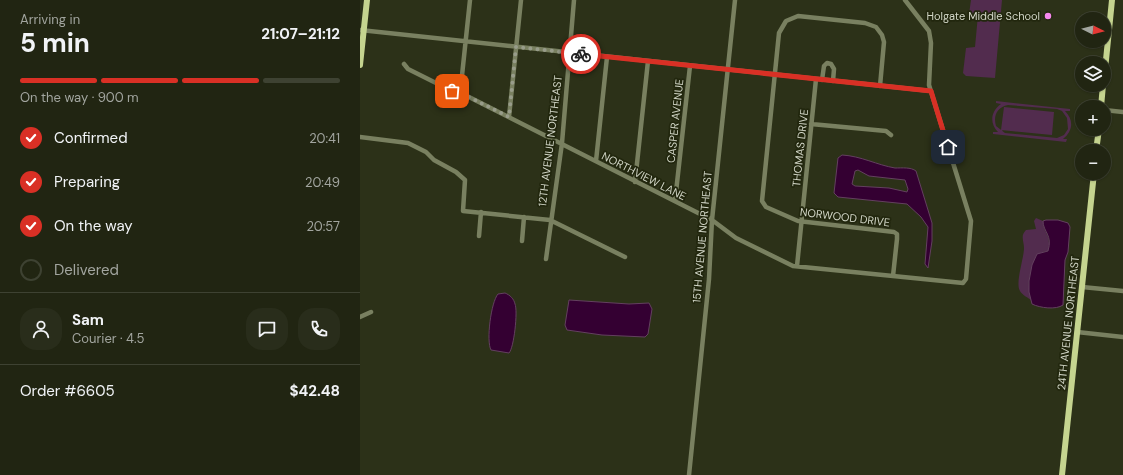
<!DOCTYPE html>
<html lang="en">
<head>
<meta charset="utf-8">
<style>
  body { margin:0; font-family:"DM Sans",sans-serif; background:#292d1b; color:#f1f3f6; height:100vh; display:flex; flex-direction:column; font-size:15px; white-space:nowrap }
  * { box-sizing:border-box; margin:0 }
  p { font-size:13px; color:#a2a59f }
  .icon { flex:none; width:22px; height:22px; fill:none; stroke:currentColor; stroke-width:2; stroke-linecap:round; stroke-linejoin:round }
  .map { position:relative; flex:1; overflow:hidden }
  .sheet { display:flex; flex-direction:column; background:#212512; width:360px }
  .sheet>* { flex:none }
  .needle { width:26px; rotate:96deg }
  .buttons { position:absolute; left:715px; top:12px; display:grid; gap:8px }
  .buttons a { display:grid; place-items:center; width:36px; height:36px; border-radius:50%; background:#212512; box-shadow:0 1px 3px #0004,0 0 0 1px #3e4232; font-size:20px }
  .pin { position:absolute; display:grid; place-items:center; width:34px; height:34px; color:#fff; margin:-17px; border-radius:8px; box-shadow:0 2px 6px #0006 }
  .courier { position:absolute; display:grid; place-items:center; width:40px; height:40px; margin:-20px; border:3px solid #d93025; border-radius:50%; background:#fff; color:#222; box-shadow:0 1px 5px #0007 }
  .head em { font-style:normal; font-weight:700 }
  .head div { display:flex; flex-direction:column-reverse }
  .head { display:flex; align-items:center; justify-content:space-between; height:68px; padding:0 20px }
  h1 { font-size:26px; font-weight:700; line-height:30px }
  .bar { display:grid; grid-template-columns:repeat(4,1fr); gap:6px 4px; align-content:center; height:48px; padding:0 20px }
  .bar i { height:5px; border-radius:3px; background:#3e4232 }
  .bar .selected { background:#d93025 }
  .bar p { grid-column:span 4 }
  .line { display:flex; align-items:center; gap:10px; padding:0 20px; border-top:1px solid #3e4232 }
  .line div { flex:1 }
  .round { display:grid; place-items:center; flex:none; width:42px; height:42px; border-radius:16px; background:#292d1b }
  ol { padding:0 20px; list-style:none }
  li { display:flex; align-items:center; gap:12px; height:44px }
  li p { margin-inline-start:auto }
  li .icon { padding:4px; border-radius:50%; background:#d93025; color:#fff; stroke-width:4 }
  li:last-child { color:#a2a59f }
  li i { width:22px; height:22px; border:2px solid #3e4232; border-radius:50% }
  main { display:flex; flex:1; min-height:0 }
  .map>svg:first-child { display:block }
  .green { fill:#522c4e; fill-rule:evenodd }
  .water { fill:#340032; stroke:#63405f; fill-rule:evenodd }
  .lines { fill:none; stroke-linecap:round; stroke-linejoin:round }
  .minor { stroke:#798060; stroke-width:4.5 }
  .major { stroke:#c5d48f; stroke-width:6 }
  .done { stroke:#989c8a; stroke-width:4; stroke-dasharray:0 7.2 }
  .route { stroke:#d93025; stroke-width:5 }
  .poi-dot { fill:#f688ed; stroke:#22270e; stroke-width:1.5 }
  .labels { text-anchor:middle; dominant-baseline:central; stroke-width:3.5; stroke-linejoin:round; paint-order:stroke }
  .poi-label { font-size:11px; fill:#d2d6c7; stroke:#22270e; text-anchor:end }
  .street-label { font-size:11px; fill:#d2d6c7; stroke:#22270e }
</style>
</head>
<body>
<main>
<section class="sheet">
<div class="head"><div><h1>5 min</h1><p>Arriving in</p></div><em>21:07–21:12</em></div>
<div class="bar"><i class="selected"></i><i class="selected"></i><i class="selected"></i><i></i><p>On the way · 900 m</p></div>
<ol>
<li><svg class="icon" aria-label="check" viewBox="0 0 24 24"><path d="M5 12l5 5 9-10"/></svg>Confirmed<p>20:41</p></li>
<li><svg class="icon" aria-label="check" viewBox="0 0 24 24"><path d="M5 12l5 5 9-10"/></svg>Preparing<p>20:49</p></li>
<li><svg class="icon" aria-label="check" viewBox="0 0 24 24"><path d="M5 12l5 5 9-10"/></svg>On the way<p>20:57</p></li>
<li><i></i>Delivered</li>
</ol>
<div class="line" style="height:72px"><a class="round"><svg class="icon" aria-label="person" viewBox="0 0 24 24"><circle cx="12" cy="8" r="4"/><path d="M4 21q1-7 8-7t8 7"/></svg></a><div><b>Sam</b><p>Courier · 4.5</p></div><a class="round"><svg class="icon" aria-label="chat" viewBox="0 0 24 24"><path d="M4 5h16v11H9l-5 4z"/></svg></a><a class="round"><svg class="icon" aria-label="phone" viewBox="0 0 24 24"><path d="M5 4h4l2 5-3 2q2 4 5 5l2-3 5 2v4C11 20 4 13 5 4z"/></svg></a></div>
<div class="line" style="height:52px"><div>Order #6605</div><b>$42.48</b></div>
</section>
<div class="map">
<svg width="763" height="475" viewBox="0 0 763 475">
  <rect width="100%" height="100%" fill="#2c3118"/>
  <path class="green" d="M 611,0 L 642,0 L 635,78 L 606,76 L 603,73 L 606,48 L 615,47 L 618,15 L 609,14 Z
    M 636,101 L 710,109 L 710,111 L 705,111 C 714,120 713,131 703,139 L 707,139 L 706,142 L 633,134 L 633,132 L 638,132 C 629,123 631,111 641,104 L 636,103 ZM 648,105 L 697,109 L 702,111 L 707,118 L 708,129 L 704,135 L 697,138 L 645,133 L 636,126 C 633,116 637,107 648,105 Z
    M 644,107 L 694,112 L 692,135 L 641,130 Z
    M 676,218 L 683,221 C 683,233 692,235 688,251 L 683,252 C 670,268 665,281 672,301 C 669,298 662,295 660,291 C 655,283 664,258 664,248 C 664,241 660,236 666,230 L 676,229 L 674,221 Z"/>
  <path class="water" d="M 482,155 C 501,156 517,165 535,168 C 542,168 551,167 556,171 L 572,223 L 572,241 L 568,268 L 565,264 L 568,227 L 561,217 L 547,204 L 478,197 L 474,193 L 478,158 ZM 498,170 L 509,176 L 545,180 L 548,189 L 547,192 L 529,188 L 495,186 L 492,184 L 495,171 Z
    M 686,220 L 698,220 L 708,223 L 710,227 L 708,252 L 705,260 L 703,305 C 696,310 680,308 672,304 L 669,292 L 669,281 L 672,265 L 677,254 L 688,251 C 693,235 683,232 683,221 Z
    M 145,293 C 150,295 154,299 155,304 C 158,311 154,348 149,353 L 131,350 C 126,341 131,302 138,294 Z
    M 209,300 L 269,304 L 289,303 L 292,309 L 288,334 L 285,337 L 242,335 L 207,330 L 205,325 Z"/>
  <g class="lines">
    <path class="minor" d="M 110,0 L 101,85 L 101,91 L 107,96 L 352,220 L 376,238 L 433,266 L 603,283 L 606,279 L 611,221 L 569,85 L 571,43 L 569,31 L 545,0
      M 0,30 L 571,91
      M 44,64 L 48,69 L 92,91 L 101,88
      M 462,80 L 464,66 L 467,63 L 471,64 L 474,69 L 473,81
      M 520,86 L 524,42 L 522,35 L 516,27 L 505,23 L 438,16 L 426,21 L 419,33 L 402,201 L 406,207 L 438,221 L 534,232 L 537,234 L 537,239 L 533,276
      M 744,110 L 763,112
      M 149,117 L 161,0
      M 451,124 L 526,131 L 531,135
      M 0,137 L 48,143 L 66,152 L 74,160 L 96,172 L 105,180 L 103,211 L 190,220 L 265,257
      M 236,161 L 247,57
      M 275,182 L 288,61
      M 315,201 L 330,66
      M 119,236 L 121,212
      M 162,241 L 164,217
      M 186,259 L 202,143 L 214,0
      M 437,266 L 456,79
      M 722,287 L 763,291
      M 0,317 L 11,312
      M 717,332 L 763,337
      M 329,475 L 349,279 L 352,220 L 375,0"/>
    <path class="major" d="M 0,65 L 7,0
      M 744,80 L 752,0
      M 741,107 L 743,85
      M 736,151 L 739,129
      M 702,475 L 734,173"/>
  </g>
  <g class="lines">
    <path class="done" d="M 92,91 L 101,88 L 107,96 L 149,117 L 156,47 L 221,54"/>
    <path class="route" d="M 221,54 L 571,91 L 588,147"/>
  </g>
  <circle class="poi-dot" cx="688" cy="16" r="4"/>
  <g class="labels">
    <g class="poi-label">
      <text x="680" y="16">Holgate Middle School</text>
    </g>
    <g class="street-label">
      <text transform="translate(315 121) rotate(-84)">CASPER AVENUE</text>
      <text transform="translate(190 141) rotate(-83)">12TH AVENUE NORTHEAST</text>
      <text transform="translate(440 148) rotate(-84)">THOMAS DRIVE</text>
      <text transform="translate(284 176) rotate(27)">NORTHVIEW LANE</text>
      <text transform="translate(485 217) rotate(7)">NORWOOD DRIVE</text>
      <text transform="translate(342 237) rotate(-85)">15TH AVENUE NORTHEAST</text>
      <text transform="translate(708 323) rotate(-84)">24TH AVENUE NORTHEAST</text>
    </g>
  </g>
</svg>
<div class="buttons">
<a><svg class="needle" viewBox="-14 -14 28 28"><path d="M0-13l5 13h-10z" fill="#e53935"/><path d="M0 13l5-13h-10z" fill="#a2a59f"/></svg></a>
<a><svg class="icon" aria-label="layers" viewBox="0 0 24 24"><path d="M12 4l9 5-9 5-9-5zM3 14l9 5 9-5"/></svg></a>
<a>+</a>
<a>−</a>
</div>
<div class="pin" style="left:92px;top:91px;background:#ea580c"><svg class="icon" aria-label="bag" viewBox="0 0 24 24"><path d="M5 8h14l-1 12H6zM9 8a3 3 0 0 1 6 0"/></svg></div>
<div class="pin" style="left:588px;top:147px;background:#1f2937"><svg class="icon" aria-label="home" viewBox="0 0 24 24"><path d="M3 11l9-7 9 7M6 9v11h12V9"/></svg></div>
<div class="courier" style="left:221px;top:54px"><svg class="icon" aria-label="bike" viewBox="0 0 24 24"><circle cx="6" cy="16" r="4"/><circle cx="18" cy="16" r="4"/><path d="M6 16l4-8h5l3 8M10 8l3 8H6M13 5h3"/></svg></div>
</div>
</main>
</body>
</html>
